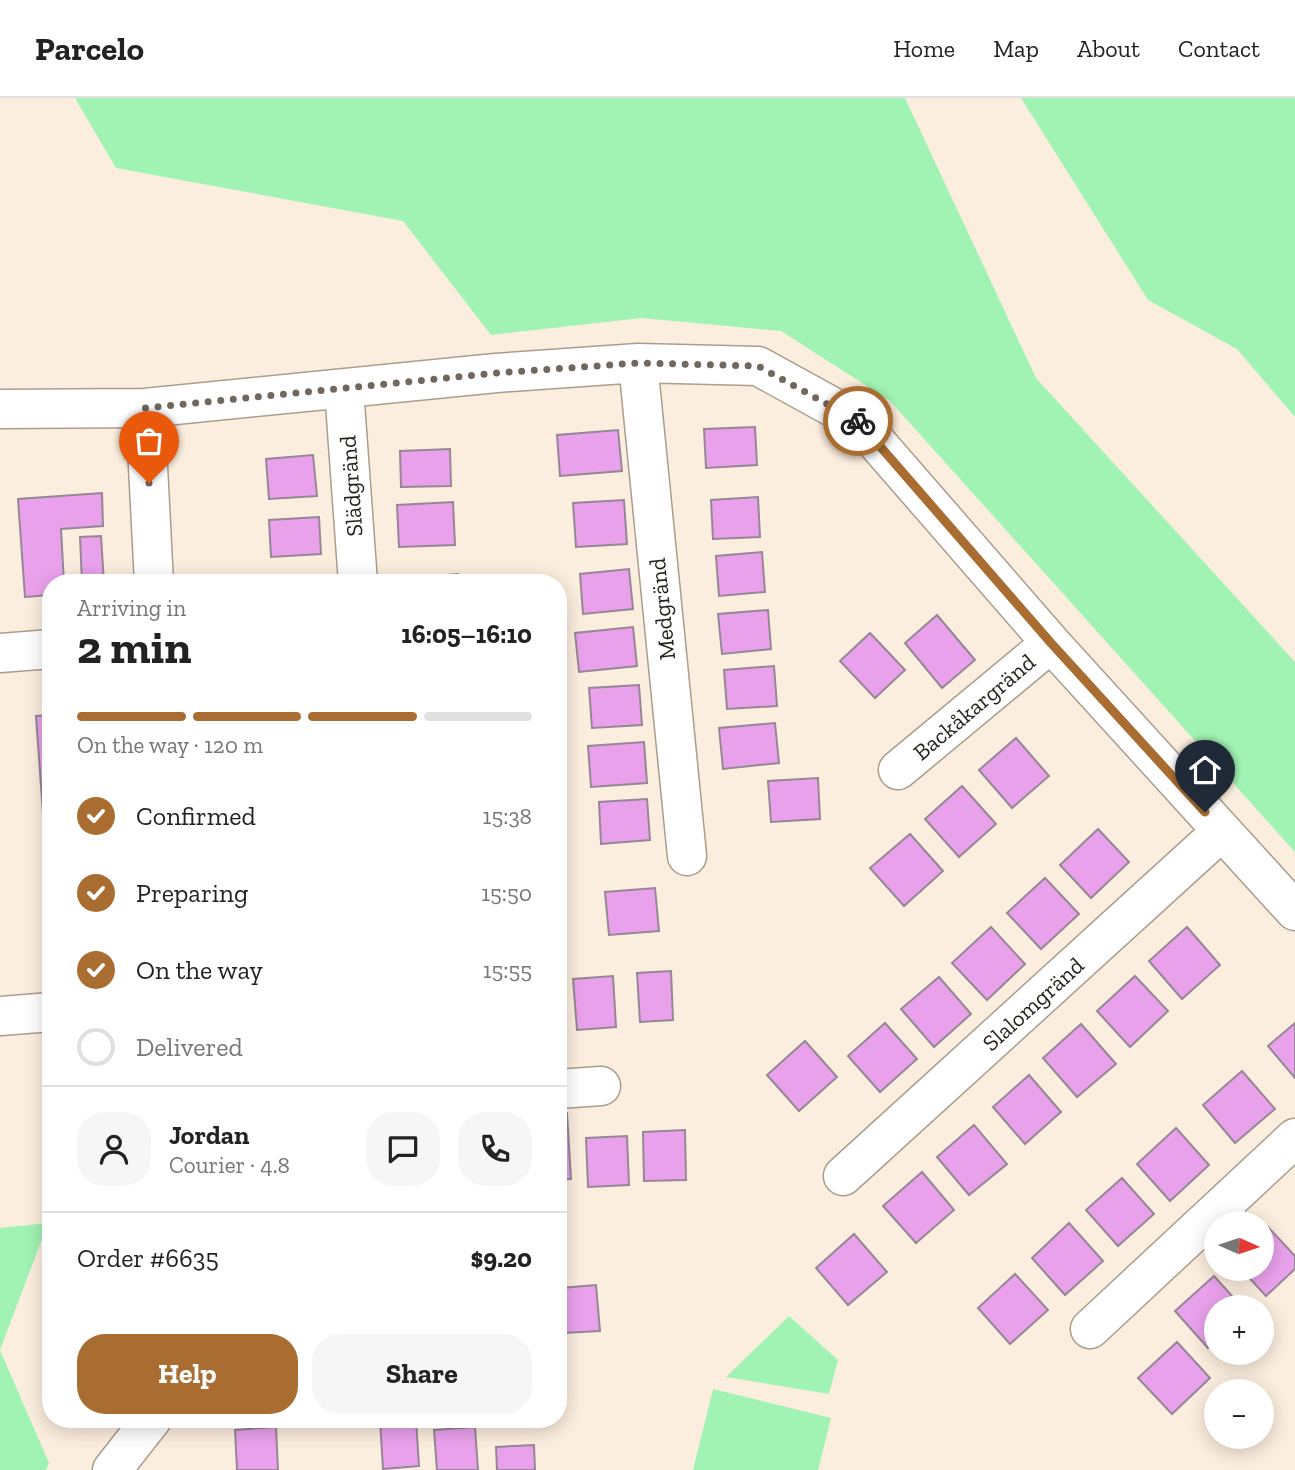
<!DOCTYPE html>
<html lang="en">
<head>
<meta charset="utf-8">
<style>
  body { margin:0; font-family:"Zilla Slab",serif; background:#f6f6f6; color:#222; height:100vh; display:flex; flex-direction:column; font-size:26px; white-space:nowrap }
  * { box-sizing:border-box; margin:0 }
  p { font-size:23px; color:#767676 }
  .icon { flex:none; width:38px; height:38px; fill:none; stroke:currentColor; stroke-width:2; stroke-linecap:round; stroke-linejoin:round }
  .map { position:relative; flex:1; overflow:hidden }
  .details { position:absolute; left:42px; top:476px; width:525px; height:854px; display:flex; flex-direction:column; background:#fff; border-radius:28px; box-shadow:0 4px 18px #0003 }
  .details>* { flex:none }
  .needle { width:46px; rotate:93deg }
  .tools { position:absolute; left:1204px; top:1113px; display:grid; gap:14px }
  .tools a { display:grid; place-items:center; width:70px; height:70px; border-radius:50%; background:#fff; box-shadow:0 4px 18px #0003; font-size:35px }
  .pin { position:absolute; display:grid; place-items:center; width:60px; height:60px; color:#fff; margin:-72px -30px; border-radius:50% 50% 50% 0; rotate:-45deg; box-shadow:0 0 7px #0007 }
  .pin .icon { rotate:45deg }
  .courier { position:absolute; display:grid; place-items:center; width:70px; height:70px; margin:-35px; border:5px solid #aa6d31; border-radius:50%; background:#fff; color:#222; box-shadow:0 2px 9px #0007 }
  .headline em { font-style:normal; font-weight:800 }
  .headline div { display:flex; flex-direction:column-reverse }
  .headline { display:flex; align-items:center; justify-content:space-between; height:119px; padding:0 35px }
  h1 { font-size:46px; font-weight:800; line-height:52px }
  .bar { display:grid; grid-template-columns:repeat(4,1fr); gap:10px 7px; align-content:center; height:84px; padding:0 35px }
  .bar i { height:9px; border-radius:5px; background:#e0e0e0 }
  .bar .active { background:#aa6d31 }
  .bar p { grid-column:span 4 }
  .line { display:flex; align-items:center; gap:18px; padding:0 35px; border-top:2px solid #e0e0e0 }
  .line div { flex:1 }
  .round { display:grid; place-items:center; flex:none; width:74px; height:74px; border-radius:28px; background:#f6f6f6 }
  ol { padding:0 35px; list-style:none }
  li { display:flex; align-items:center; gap:21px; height:77px }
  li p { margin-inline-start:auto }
  li .icon { padding:7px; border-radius:50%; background:#aa6d31; color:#fff; stroke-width:4 }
  li:last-child { color:#767676 }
  li i { width:38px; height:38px; border:4px solid #e0e0e0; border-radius:50% }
  .cta { display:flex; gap:14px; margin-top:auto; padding:14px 35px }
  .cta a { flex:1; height:80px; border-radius:28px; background:#aa6d31; color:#fff; font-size:28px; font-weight:800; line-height:80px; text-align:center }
  .cta a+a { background:#f6f6f6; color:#222 }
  header { display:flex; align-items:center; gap:42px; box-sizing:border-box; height:98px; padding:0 35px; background:#fff; border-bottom:2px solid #e0e0e0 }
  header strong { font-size:33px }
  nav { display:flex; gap:38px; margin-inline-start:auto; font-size:24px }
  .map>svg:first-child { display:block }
  .green { fill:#a0f3b2 }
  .building { fill:#eaa1ec; stroke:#958795; stroke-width:2 }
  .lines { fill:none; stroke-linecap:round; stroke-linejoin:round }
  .minor-casing { stroke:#aa9d8e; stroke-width:41 }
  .minor { stroke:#fff; stroke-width:38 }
  .done { stroke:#70675f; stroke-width:7; stroke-dasharray:0 12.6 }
  .route { stroke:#aa6d31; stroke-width:9 }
  .labels { text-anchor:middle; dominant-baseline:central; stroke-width:5; stroke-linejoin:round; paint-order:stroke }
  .street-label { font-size:23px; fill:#241f1a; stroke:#fefefe }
</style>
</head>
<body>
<header>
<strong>Parcelo</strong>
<nav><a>Home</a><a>Map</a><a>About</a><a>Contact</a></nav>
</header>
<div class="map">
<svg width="1295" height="1372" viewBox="0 0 1295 1372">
  <rect width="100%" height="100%" fill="#fceede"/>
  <path class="green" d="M 75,0 L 905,0 L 1036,280 L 1295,564 L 1295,754 L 890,303 L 781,233 L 642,220 L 491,237 L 403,123 L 116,70 Z
    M 1021,0 L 1295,0 L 1295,319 L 1237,251 L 1148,202 Z
    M 48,1125 L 0,1252 L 0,1130 Z
    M 789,1218 L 838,1262 L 829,1296 L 726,1279 Z
    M 0,1252 L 49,1365 L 46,1372 L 0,1372 Z
    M 713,1291 L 831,1320 L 818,1372 L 693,1372 Z"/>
  <path class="building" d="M 755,329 L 757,367 L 706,370 L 704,331 Z
    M 618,332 L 622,373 L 560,378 L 557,337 Z
    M 450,351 L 451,388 L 401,389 L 400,353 Z
    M 313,357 L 317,398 L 269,401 L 266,361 Z
    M 102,395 L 103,428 L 61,431 L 64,485 L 51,485 L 51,497 L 25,499 L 18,401 Z
    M 758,399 L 760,439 L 713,441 L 711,402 Z
    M 624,402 L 627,446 L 576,449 L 573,405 Z
    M 453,404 L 455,447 L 399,449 L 397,407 Z
    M 319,419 L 321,456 L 271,459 L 269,422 Z
    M 101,438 L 104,485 L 82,485 L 80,439 Z
    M 762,454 L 765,494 L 719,498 L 716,458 Z
    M 629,471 L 633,511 L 583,516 L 580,476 Z
    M 458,476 L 458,485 L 408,485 L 408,480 Z
    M 768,512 L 771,551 L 722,556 L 718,516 Z
    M 937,517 L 975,562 L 942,590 L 905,545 Z
    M 633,529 L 637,568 L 579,574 L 575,535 Z
    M 870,535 L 905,572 L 875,600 L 840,563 Z
    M 774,568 L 777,608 L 727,611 L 724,572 Z
    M 639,587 L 642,627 L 592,630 L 589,590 Z
    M 51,617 L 51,716 L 43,716 L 36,618 Z
    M 775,625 L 779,665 L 723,671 L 719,630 Z
    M 1016,640 L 1049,678 L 1012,710 L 979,672 Z
    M 644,644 L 647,685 L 591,689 L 588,648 Z
    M 818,680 L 820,721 L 771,724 L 768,683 Z
    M 962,688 L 996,726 L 959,759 L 925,721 Z
    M 647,701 L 650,742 L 601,746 L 599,704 Z
    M 1098,731 L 1129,764 L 1091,800 L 1060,767 Z
    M 910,736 L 943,773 L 904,808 L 870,770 Z
    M 44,760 L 51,760 L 51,836 Z
    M 1045,780 L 1079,816 L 1041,851 L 1007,815 Z
    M 655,790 L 659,833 L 609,837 L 605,794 Z
    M 991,829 L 1025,866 L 987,902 L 952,865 Z
    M 1187,829 L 1220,867 L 1182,901 L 1149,863 Z
    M 671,873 L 673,922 L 640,924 L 637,875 Z
    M 613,878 L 616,929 L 577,932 L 573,881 Z
    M 1135,878 L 1168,913 L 1130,949 L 1097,913 Z
    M 939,879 L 971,916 L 934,949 L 901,911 Z
    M 558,896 L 561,945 L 558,945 Z
    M 885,925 L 917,961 L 880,994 L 848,958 Z
    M 1295,925 L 1295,980 L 1268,948 Z
    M 1081,926 L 1116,966 L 1077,999 L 1043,960 Z
    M 805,943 L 837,979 L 799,1013 L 767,977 Z
    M 1242,973 L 1275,1011 L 1235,1045 L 1203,1007 Z
    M 1029,977 L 1061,1014 L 1025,1046 L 993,1009 Z
    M 567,1015 L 571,1081 L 558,1082 L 558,1016 Z
    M 974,1027 L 1007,1066 L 969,1097 L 937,1059 Z
    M 1176,1030 L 1209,1067 L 1170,1103 L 1137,1066 Z
    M 685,1032 L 686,1082 L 644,1083 L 643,1034 Z
    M 627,1038 L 629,1087 L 588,1089 L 586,1040 Z
    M 922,1074 L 954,1112 L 916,1145 L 883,1108 Z
    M 1122,1080 L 1154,1116 L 1118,1148 L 1086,1112 Z
    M 1069,1125 L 1103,1163 L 1065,1197 L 1032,1160 Z
    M 1268,1129 L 1295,1158 L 1295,1171 L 1266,1198 L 1241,1171 L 1262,1171 L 1262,1134 Z
    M 854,1136 L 887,1174 L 848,1207 L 816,1170 Z
    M 1015,1176 L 1048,1212 L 1010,1246 L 978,1210 Z
    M 1214,1178 L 1242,1209 L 1216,1209 L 1216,1243 L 1208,1250 L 1175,1213 Z
    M 596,1187 L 600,1233 L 564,1235 L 561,1190 Z
    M 1177,1244 L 1210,1280 L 1172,1316 L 1138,1280 Z
    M 416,1321 L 419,1368 L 383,1371 L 380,1323 Z
    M 276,1329 L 278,1372 L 237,1372 L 235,1332 Z
    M 475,1329 L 478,1372 L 437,1372 L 434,1332 Z
    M 534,1347 L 535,1372 L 497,1372 L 496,1349 Z"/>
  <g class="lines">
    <g class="minor-casing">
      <path id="minor" d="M 638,265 L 687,758
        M 344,291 L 358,485
        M 145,310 L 154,485
        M 0,311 L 145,310 L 496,275 L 638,265 L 758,268 L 858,323 L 1051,545 L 1295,813
        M 0,555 L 51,551
        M 898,672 L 1051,545
        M 0,918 L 51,914
        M 558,991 L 601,988
        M 843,1078 L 1222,733
        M 1090,1231 L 1295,1040
        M 112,1372 L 152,1321"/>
    </g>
    <use href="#minor" class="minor"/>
  </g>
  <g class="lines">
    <path class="done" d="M 149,385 L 145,310 L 496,275 L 638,265 L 758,268 L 858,323"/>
    <path class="route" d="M 858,323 L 1051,545 L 1205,714"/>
  </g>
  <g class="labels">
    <g class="street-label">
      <text transform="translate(351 388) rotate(-94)">Slädgränd</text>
      <text transform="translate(662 511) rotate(-96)">Medgränd</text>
      <text transform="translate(974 609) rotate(-40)">Backåkargränd</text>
      <text transform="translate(1033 906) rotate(-42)">Slalomgränd</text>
    </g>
  </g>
</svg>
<div class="tools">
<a><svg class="needle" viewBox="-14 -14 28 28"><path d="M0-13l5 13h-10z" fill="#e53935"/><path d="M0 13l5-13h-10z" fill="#767676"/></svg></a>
<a>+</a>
<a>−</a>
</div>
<div class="pin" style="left:149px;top:385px;background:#ea580c"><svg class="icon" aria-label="bag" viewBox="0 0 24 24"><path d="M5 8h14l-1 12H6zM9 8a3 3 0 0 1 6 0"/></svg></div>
<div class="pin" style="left:1205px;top:714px;background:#1f2937"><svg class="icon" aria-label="home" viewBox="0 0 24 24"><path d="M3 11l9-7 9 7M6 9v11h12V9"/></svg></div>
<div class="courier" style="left:858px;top:323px"><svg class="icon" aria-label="bike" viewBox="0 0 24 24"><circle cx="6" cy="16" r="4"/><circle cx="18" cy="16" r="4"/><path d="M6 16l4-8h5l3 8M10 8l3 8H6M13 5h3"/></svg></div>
<section class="details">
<div class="headline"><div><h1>2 min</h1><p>Arriving in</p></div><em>16:05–16:10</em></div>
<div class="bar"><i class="active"></i><i class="active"></i><i class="active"></i><i></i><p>On the way · 120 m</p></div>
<ol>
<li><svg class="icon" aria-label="check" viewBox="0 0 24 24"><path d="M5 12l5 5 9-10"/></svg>Confirmed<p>15:38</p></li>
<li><svg class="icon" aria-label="check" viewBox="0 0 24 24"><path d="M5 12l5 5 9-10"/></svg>Preparing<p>15:50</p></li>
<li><svg class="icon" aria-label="check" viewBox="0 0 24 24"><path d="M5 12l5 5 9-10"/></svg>On the way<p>15:55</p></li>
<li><i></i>Delivered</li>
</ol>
<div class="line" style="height:126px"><a class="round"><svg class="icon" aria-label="person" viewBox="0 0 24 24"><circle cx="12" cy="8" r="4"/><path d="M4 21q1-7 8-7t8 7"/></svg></a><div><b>Jordan</b><p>Courier · 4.8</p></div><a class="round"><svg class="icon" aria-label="chat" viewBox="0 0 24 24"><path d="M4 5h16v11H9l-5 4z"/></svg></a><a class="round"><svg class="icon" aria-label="phone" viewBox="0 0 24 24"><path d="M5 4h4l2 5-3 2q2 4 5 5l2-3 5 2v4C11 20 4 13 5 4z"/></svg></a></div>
<div class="line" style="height:91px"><div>Order #6635</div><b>$9.20</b></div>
<div class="cta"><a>Help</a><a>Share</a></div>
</section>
</div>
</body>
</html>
